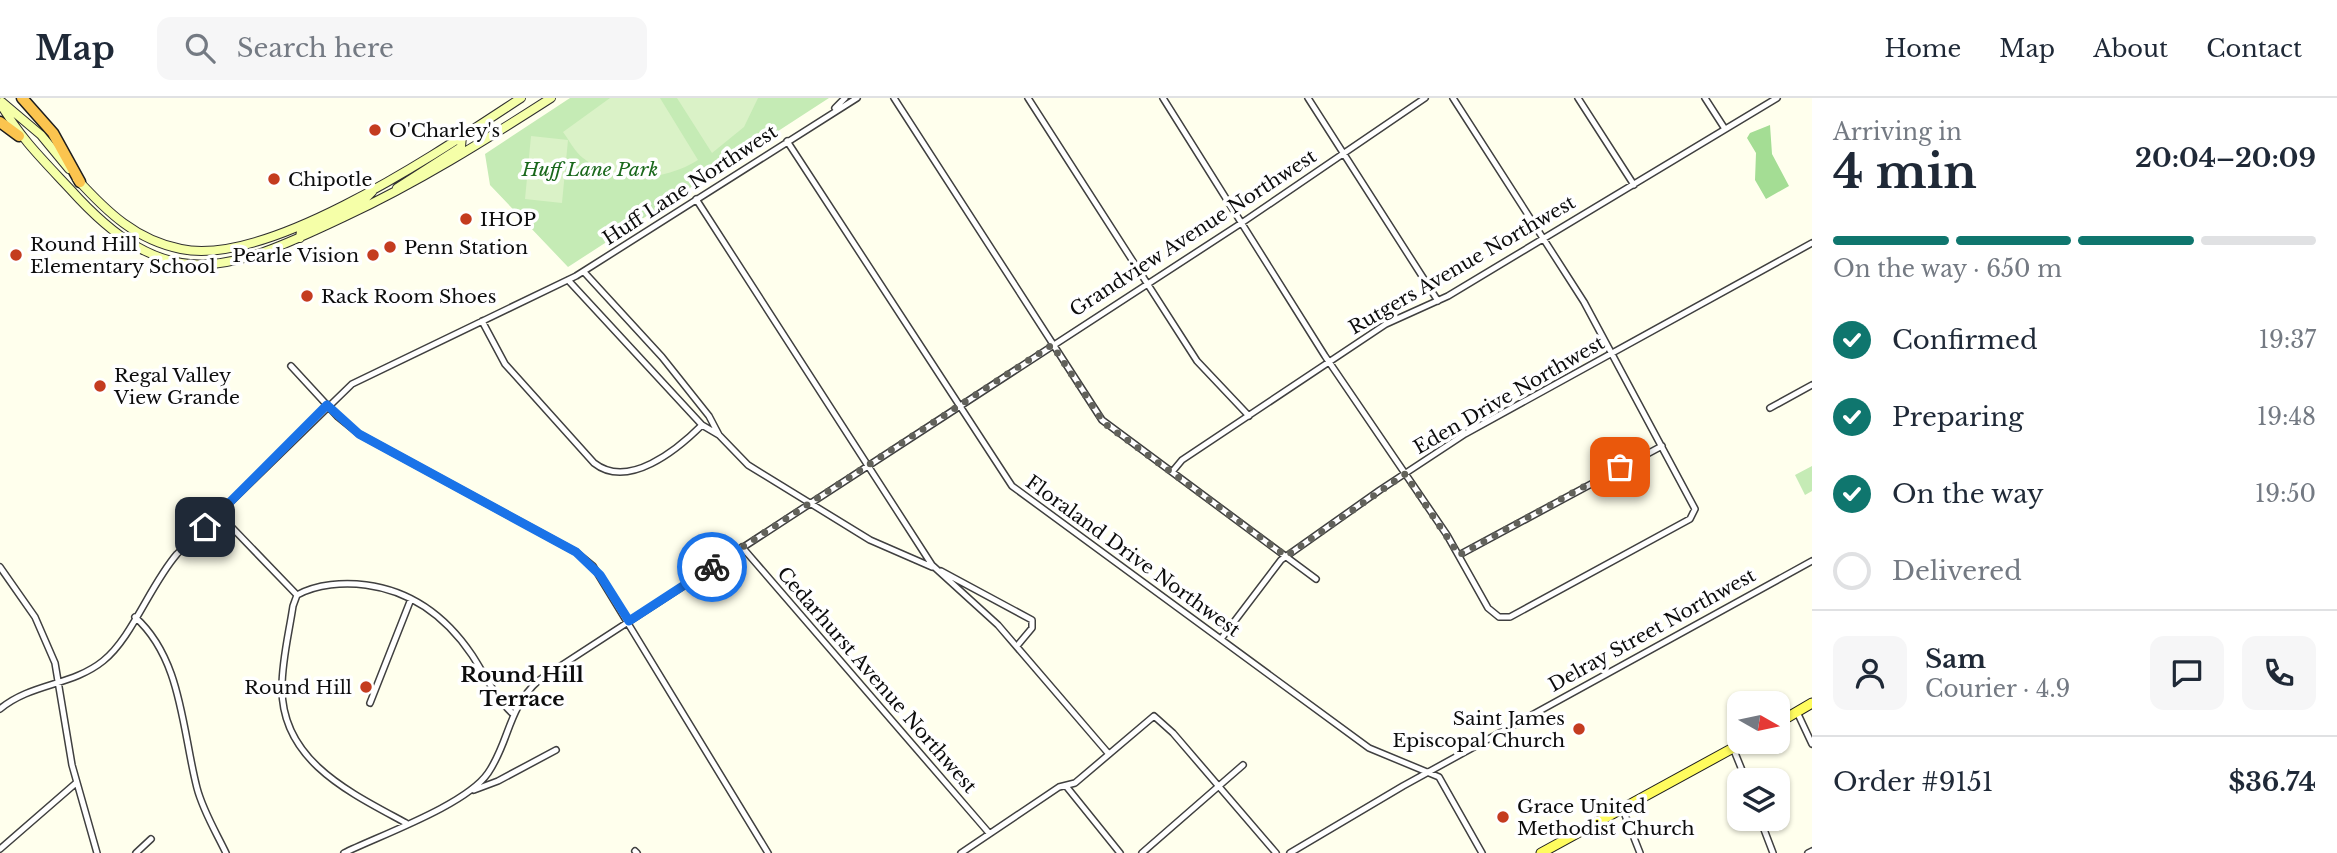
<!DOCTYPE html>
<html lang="en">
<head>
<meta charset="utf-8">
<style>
  body { margin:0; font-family:"Libre Baskerville",serif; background:#f6f6f7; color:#1f2937; height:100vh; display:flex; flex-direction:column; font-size:26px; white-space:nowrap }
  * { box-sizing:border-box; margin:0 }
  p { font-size:23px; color:#747a83 }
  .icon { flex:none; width:38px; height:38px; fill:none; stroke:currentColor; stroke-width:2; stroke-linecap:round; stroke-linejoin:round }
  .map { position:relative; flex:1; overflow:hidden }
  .side { display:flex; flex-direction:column; background:#fff; width:525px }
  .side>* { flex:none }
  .needle { width:46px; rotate:99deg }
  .fabs { position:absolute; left:1727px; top:593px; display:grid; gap:14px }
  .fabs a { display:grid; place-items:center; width:63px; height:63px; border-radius:14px; background:#fff; box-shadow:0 2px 5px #0004; font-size:35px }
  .pin { position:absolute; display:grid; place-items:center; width:60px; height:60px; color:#fff; margin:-30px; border-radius:14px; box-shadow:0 4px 10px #0006 }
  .courier { position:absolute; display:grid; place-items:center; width:70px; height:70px; margin:-35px; border:5px solid #1a73e8; border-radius:50%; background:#fff; color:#222; box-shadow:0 2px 9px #0007 }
  .head em { font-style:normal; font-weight:700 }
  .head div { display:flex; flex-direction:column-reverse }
  .head { display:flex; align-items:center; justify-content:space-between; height:119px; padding:0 21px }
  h1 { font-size:46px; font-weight:700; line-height:52px }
  .bar { display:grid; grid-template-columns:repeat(4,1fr); gap:10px 7px; align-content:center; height:84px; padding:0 21px }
  .bar i { height:9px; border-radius:5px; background:#e0e1e3 }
  .bar .on { background:#0f766e }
  .bar p { grid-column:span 4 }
  .line { display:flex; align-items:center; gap:18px; padding:0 21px; border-top:2px solid #e0e1e3 }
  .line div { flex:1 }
  .round { display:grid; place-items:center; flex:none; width:74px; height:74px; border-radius:14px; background:#f6f6f7 }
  ol { padding:0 21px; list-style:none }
  li { display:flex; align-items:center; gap:21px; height:77px }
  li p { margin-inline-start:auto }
  li .icon { padding:7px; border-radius:50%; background:#0f766e; color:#fff; stroke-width:4 }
  li:last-child { color:#747a83 }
  li i { width:38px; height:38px; border:4px solid #e0e1e3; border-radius:50% }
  header { display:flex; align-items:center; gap:42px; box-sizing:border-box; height:98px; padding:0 35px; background:#fff; border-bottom:2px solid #e0e1e3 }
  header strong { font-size:33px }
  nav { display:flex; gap:38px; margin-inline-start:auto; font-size:24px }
  .search { width:490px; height:63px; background:#f6f6f7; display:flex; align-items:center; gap:18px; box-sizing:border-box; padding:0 24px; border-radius:14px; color:#747a83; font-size:26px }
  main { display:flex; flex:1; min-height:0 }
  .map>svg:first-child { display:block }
  .green { fill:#c5ebb5 }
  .forest { fill:#a4dd94 }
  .pitch { fill:#daf2c7 }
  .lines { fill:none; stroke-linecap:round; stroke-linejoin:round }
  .street-casing { stroke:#404040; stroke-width:8 }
  .secondary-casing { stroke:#2f2f2f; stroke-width:10 }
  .primary-casing { stroke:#1e1e1e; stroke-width:11 }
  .highway-casing { stroke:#1e1e1e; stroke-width:13 }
  .street { stroke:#fff; stroke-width:5 }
  .secondary { stroke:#f5ffa8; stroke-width:8 }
  .primary { stroke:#fffc5e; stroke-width:9 }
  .highway { stroke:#fbc44f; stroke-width:10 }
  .done { stroke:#62625b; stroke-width:7; stroke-dasharray:0 12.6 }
  .route { stroke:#1a73e8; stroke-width:9 }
  .poi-dot { fill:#c43c1f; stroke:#fff; stroke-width:2.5 }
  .labels { text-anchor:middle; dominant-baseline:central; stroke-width:7; stroke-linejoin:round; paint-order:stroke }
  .poi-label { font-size:19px; fill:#0d0d0d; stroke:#fff; text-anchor:start }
  .park-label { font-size:19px; font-style:italic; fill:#1a681c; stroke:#fff }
  .street-label { font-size:19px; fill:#0d0d0d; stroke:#fff }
  .neighbourhood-label { font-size:21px; font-weight:bold; fill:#0d0d0d; stroke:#fff }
</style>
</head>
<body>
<header>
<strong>Map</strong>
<div class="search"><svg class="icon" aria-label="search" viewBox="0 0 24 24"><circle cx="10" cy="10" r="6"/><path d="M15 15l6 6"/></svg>Search here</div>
<nav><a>Home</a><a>Map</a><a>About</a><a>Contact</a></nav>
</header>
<main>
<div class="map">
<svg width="1812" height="755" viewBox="0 0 1812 755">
  <rect width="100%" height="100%" fill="#ffffed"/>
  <path class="green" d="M 570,0 L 829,0 L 568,169 L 490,87 L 485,56 Z
    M 1812,368 L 1812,393 L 1805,397 L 1795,377 Z"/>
  <path class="forest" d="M 1770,27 L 1772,56 L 1789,88 L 1766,101 L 1755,82 L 1756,55 L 1747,40 L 1750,35 Z"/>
  <path class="pitch" d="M 610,0 L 660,0 L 698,62 C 665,83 615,87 583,60 C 575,54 569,42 563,34 Z
    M 677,0 L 758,0 L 744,29 L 712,55 Z
    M 531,38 L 568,42 L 562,105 L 525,101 Z"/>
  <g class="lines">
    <g class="street-casing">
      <path id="street" d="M 894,0 L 1102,322 L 1316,481
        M 1028,0 L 1197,263 L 1249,318
        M 1163,0 L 1325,258 L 1447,437 L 1488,510 L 1499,519 L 1510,519 L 1690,421 L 1695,411 L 1584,204 L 1453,0
        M 1308,0 L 1438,203
        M 1578,0 L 1634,87
        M 1705,0 L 1725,31
        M 835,10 L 845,0
        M 787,43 L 1012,388 L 1369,650 L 1439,679 L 1482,755
        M 696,101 L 932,467 L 998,527 L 1108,655
        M 584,174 L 662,259 L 709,318 L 719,337 L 748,367 L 870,442 L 932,469
        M 568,182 L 702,327 L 719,337
        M 482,223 L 505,266 L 594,365 C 628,392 677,352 702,327
        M 291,268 L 338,319 L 359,336 L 576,454 L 593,468 L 768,755
        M 1770,310 L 1812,287
        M 1172,374 L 1182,362 L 1386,226 L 1448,198 L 1777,0
        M 218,415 L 297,497
        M 742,449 L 989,735
        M 1459,457 L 1662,348
        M 0,469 L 35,519 L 55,565 L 72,667 L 97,755
        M 941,473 L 1032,522 L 1032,530 L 1017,548
        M 297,497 L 293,508 C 289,535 282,562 282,589 C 281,663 351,695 406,725
        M 297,497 C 317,486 344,484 366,487 C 412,493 447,520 472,557 C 485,577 495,599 512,615
        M 135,519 C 182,561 182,632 197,690 C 203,713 216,734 226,755
        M 1221,541 L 1281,462 L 1380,392 L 1465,336 L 1812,145
        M 370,605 L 411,501
        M 0,611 C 31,585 72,588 103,563 C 132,540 150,487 177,456 L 352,286 L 576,178 L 857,0
        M 1797,614 L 1812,646
        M 1733,650 L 1746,682
        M 1066,688 L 1120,755
        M 474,692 L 498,683 L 556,652
        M 1623,712 L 1640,755
        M 1760,721 L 1773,755
        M 0,751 L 76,685
        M 635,753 L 637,755
        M 136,755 L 151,741
        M 344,755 C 381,737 466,707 488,675 C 510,643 507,611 539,582 L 1243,124 L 1425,0
        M 961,755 L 1059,689 L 1075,685 L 1154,618 L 1173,635 L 1276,755
        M 1142,755 L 1243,667
        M 1290,755 L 1403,688 L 1812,463
        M 1808,755 L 1812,753"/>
    </g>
    <g class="secondary-casing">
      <path id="secondary" d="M 2,4 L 41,37 L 69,71
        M 0,5 C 21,41 42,61 70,91 C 167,199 226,175 344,119 C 417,85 484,43 551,0
        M 77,81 C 107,114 136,142 181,151 C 270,170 446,49 521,0
        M 397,90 L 461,49 L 462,38
        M 300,140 L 301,133 L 363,103 L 372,94"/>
    </g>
    <g class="primary-casing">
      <path id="primary" d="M 1778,625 L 1812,605
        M 1541,755 L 1744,644"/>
    </g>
    <g class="highway-casing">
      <path id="highway" d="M 22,0 L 53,35 L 80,84
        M 0,24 L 19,38"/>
    </g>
    <use href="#street" class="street"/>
    <use href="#secondary" class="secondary"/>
    <use href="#primary" class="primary"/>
    <use href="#highway" class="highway"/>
  </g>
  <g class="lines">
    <path class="done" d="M 712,469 L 1052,247 L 1104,325 L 1286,458 L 1405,376 L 1459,457 L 1620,369"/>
    <path class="route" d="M 205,429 L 327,307 L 359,336 L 576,454 L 600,477 L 629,523 L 712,469"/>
  </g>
  <g class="poi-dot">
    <circle cx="375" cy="32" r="7"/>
    <circle cx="274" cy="81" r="7"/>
    <circle cx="466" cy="121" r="7"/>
    <circle cx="390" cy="149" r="7"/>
    <circle cx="16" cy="157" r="7"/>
    <circle cx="373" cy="157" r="7"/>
    <circle cx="307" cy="198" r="7"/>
    <circle cx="100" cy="288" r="7"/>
    <circle cx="366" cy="589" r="7"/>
    <circle cx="1579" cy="631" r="7"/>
    <circle cx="1503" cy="719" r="7"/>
  </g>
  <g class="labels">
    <g class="poi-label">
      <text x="389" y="32">O'Charley's</text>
      <text x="288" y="81">Chipotle</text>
      <text x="480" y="121">IHOP</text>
      <text x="30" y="146">Round Hill<tspan x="30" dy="22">Elementary School</tspan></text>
      <text x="404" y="149">Penn Station</text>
      <text x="359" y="157" text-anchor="end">Pearle Vision</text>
      <text x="321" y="198">Rack Room Shoes</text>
      <text x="114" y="277">Regal Valley<tspan x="114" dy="22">View Grande</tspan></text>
      <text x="352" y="589" text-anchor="end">Round Hill</text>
      <text x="1565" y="620" text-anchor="end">Saint James<tspan x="1565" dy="22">Episcopal Church</tspan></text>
      <text x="1517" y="708">Grace United<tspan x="1517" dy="22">Methodist Church</tspan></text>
    </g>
    <g class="park-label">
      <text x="590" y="71">Huff Lane Park</text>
    </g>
    <g class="street-label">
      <text transform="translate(690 87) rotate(-33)">Huff Lane Northwest</text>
      <text transform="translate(1193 135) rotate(-33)">Grandview Avenue Northwest</text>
      <text transform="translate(1462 167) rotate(-30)">Rutgers Avenue Northwest</text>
      <text transform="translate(1509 297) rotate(-30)">Eden Drive Northwest</text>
      <text transform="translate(1133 458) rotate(36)">Floraland Drive Northwest</text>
      <text transform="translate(1652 532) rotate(-29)">Delray Street Northwest</text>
      <text transform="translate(877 582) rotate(49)">Cedarhurst Avenue Northwest</text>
    </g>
    <g class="neighbourhood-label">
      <text x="522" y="577">Round Hill<tspan x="522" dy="24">Terrace</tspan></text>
    </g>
  </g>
</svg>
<div class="fabs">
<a><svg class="needle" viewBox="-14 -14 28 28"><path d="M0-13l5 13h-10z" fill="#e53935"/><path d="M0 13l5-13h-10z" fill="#747a83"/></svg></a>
<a><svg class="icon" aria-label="layers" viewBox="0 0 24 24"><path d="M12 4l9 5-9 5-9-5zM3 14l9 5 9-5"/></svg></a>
</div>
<div class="pin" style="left:1620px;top:369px;background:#ea580c"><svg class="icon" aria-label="bag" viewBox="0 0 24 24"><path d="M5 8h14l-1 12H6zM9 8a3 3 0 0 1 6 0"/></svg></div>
<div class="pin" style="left:205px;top:429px;background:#1f2937"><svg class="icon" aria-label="home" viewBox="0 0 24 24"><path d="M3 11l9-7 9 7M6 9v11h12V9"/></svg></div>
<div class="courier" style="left:712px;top:469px"><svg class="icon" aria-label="bike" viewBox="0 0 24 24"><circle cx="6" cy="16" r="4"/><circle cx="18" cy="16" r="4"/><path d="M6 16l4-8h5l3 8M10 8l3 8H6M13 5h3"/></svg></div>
</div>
<section class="side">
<div class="head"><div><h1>4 min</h1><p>Arriving in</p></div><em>20:04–20:09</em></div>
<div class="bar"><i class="on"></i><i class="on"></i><i class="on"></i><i></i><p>On the way · 650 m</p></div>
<ol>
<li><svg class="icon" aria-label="check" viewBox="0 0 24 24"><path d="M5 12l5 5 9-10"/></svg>Confirmed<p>19:37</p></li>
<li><svg class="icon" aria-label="check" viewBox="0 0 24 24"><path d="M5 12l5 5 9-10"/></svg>Preparing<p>19:48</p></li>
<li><svg class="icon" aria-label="check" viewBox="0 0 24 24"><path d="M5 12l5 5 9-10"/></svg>On the way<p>19:50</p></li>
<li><i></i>Delivered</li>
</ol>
<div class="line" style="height:126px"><a class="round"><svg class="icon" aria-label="person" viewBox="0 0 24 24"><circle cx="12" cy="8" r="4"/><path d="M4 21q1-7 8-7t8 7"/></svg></a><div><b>Sam</b><p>Courier · 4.9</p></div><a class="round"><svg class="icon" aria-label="chat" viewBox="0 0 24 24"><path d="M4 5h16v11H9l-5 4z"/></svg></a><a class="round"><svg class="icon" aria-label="phone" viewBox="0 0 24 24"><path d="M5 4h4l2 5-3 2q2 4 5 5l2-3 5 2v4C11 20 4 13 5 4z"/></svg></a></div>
<div class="line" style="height:91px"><div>Order #9151</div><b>$36.74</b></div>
</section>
</main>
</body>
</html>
